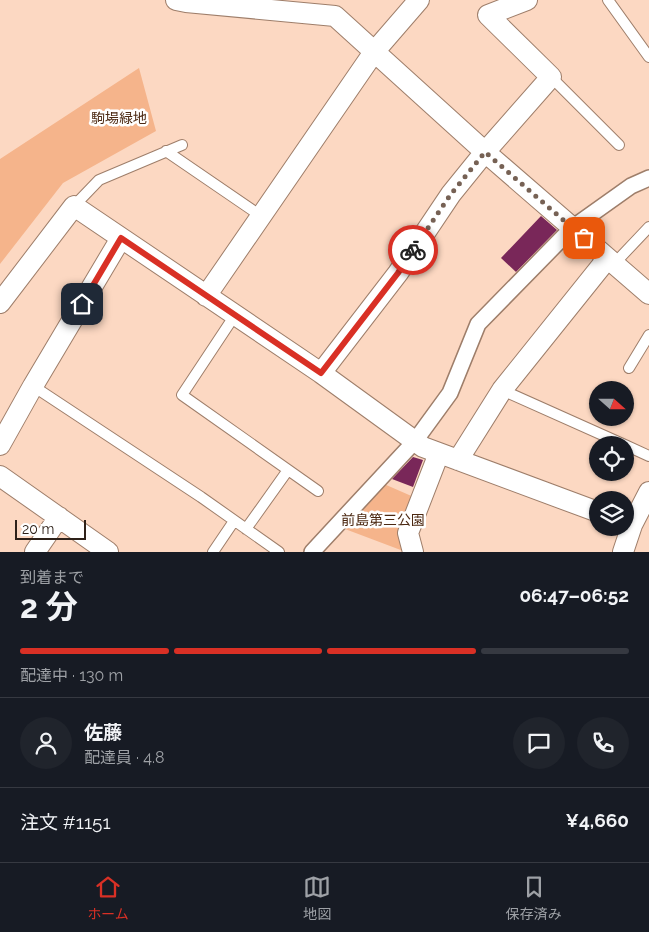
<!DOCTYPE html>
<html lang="ja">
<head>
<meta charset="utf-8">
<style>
  body { margin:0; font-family:Raleway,"Noto Sans JP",sans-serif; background:#20242c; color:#f1f3f6; height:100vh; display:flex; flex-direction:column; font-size:19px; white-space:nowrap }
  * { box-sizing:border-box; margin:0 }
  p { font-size:16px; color:#9ea1a6 }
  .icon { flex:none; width:28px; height:28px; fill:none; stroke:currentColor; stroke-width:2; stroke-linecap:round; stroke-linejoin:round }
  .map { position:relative; height:552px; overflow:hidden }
  .details { display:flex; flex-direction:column; background:#171b24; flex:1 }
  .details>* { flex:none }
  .needle { width:32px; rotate:111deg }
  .controls { position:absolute; left:589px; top:381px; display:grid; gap:10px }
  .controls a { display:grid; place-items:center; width:45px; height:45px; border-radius:50%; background:#171b24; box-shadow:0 1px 4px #0004; font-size:25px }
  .scale { position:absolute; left:15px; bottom:12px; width:71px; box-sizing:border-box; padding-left:5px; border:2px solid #2e2119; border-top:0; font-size:14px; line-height:18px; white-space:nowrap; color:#2e2119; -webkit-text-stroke:4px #fff; paint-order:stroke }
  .pin { position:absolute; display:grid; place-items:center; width:42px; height:42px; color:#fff; margin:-21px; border-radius:10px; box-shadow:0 2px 8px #0006 }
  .courier { position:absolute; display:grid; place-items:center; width:50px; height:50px; margin:-25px; border:4px solid #d93025; border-radius:50%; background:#fff; color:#222; box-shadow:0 1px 6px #0007 }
  .overview em { font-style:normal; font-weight:700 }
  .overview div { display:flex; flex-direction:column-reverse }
  .overview { display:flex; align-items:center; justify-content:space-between; height:85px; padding:0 20px }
  h1 { font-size:32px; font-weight:700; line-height:38px }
  .bar { display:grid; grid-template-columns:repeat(4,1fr); gap:8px 5px; align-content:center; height:60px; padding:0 20px }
  .bar i { height:6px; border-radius:4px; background:#363941 }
  .bar .active { background:#d93025 }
  .bar p { grid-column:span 4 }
  .line { display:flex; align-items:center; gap:12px; padding:0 20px; border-top:1px solid #363941 }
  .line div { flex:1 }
  .round { display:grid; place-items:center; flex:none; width:52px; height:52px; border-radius:26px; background:#20242c }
  .menu { display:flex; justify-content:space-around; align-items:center; height:70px; border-top:1px solid #363941; background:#171b24; font-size:14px; color:#9ea1a6 }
  .menu a { display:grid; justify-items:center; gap:2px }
  .menu .active { color:#d93025 }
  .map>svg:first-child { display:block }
  .green { fill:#f5b48b }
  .building { fill:#792759 }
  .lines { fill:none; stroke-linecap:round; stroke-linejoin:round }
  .service-casing { stroke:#9e7e6a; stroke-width:12 }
  .pedestrian-casing { stroke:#9e7e6a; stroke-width:18 }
  .minor-casing { stroke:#9e7e6a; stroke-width:22 }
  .service { stroke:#fff; stroke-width:10 }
  .pedestrian { stroke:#fff; stroke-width:15 }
  .minor { stroke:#fff; stroke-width:20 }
  .done { stroke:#766154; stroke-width:5; stroke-dasharray:0 9 }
  .route { stroke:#d93025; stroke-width:6 }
  .labels { text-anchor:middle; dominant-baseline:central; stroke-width:5; stroke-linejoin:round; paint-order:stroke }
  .park-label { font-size:14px; fill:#4c2912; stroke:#fff }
</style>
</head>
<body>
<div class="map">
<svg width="649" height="552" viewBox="0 0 649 552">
  <rect width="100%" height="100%" fill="#fcd8c2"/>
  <path class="green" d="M 139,68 L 156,131 L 63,183 L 0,264 L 0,159 Z
    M 384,484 L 416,498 L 406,552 L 345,529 Z"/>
  <path class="building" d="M 541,216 L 557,230 L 516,272 L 501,258 Z
    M 413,457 L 423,460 L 413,487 L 392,479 Z"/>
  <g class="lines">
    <g class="service-casing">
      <path id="service" d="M 608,0 L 649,57
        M 551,77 L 619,145
        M 166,151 L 261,216
        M 74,206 L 99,180 L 182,145
        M 614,264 L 649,227
        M 235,315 L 182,395 L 318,491
        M 629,368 L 649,335
        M 33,386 L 201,497 L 279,552
        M 502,390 L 625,445
        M 625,445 L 649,456
        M 246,529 L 288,470
        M 213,552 L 234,521"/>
    </g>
    <g class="pedestrian-casing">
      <path id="pedestrian" d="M 312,552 L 415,441 L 450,393 L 478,324 L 572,228 L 631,186 L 649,178"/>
    </g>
    <g class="minor-casing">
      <path id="minor" d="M 176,0 L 186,2 L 335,16 L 485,152 L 649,294
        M 206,296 L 374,52 L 419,0
        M 0,303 L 74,206 L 321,373 L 423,447 L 598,512
        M 321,373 L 398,273 L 451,194 L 485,152 L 551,77 L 488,15 L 527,0
        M 0,445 L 33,386 L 121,238
        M 458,460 L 502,390 L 607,259
        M 0,476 L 108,552
        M 35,552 L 59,517
        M 413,552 L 408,533 L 439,453
        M 623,552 L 632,525 L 649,492"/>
    </g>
    <use href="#service" class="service"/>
    <use href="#pedestrian" class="pedestrian"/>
    <use href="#minor" class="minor"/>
  </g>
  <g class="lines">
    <path class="done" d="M 413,250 L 451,194 L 485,152 L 584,238"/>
    <path class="route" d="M 82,304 L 121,238 L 321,373 L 398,273 L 413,250"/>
  </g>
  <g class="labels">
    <g class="park-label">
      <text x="119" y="118">駒場緑地</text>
      <text x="383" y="520">前島第三公園</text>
    </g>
  </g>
</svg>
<div class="controls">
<a><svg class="needle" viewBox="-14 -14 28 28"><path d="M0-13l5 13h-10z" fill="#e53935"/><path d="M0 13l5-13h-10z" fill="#9ea1a6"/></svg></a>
<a><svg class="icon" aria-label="locate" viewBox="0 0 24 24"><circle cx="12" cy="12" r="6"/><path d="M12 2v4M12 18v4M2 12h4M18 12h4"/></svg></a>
<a><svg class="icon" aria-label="layers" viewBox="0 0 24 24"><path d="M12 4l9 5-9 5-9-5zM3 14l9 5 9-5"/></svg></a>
</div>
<div class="scale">20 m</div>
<div class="pin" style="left:584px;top:238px;background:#ea580c"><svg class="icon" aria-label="bag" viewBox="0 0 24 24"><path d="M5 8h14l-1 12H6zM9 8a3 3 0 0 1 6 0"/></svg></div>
<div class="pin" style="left:82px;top:304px;background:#1f2937"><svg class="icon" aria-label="home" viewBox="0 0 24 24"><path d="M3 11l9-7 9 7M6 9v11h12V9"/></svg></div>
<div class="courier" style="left:413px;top:250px"><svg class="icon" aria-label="bike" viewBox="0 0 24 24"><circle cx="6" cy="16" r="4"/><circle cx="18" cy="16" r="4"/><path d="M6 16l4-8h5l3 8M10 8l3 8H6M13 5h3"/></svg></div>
</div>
<section class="details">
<div class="overview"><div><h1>2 分</h1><p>到着まで</p></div><em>06:47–06:52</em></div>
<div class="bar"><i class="active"></i><i class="active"></i><i class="active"></i><i></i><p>配達中 · 130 m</p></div>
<div class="line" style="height:90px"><a class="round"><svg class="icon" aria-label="person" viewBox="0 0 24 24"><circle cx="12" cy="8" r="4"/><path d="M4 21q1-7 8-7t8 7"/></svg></a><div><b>佐藤</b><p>配達員 · 4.8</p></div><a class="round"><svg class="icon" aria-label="chat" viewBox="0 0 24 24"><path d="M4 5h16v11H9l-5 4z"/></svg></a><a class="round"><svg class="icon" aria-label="phone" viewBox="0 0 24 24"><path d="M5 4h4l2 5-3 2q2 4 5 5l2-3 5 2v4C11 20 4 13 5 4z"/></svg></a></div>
<div class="line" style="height:65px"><div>注文 #1151</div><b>¥4,660</b></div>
</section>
<nav class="menu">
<a class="active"><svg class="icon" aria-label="home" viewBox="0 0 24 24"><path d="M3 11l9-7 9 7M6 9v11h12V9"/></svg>ホーム</a>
<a><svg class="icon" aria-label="map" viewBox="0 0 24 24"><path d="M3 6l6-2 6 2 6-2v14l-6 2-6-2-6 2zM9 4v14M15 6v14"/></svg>地図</a>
<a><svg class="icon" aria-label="saved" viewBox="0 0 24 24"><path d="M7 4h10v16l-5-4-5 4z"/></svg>保存済み</a>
</nav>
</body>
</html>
